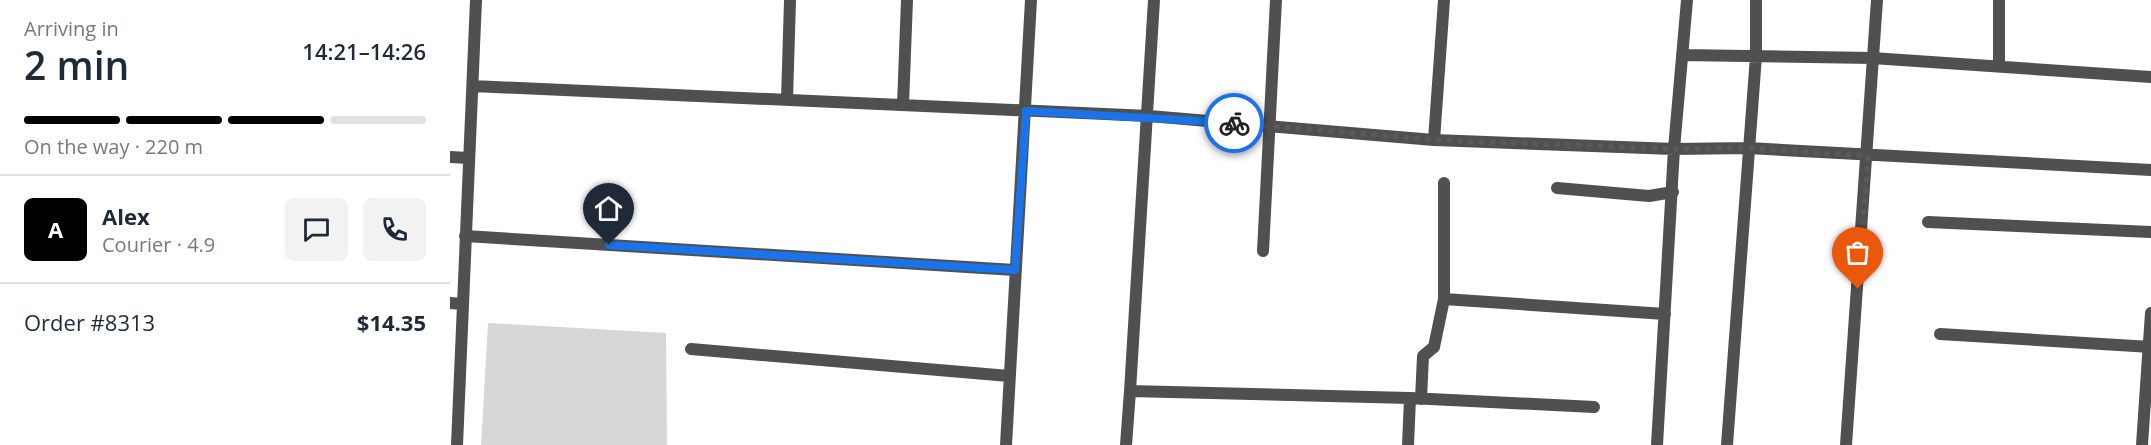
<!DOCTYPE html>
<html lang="en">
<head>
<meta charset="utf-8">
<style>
  body { margin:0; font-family:"Open Sans",sans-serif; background:#f2f2f3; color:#1f2937; height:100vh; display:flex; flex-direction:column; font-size:22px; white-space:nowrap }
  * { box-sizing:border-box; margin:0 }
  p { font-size:20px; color:#747a83 }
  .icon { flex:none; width:33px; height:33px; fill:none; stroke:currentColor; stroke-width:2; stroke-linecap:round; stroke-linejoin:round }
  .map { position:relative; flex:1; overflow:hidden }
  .sheet { display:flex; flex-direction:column; background:#fff; width:450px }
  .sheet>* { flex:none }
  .pin { position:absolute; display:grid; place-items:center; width:51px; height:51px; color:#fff; margin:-62px -26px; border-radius:50% 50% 50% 0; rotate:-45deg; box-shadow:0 0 6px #0007 }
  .pin .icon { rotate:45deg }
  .courier { position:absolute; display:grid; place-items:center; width:60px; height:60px; margin:-30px; border:4px solid #1a73e8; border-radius:50%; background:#fff; color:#222; box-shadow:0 2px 8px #0007 }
  .summary em { font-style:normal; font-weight:600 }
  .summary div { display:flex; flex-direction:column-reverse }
  .summary { display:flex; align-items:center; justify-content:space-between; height:102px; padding:0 24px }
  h1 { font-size:39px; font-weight:600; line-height:45px }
  .bar { display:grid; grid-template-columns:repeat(4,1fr); gap:9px 6px; align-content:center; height:72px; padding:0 24px }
  .bar i { height:8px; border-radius:4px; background:#e0e1e3 }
  .bar .current { background:#000 }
  .bar p { grid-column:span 4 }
  .line { display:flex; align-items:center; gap:15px; padding:0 24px; border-top:2px solid #e0e1e3 }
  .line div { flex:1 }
  .round { display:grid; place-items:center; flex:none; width:63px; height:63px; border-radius:9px; background:#f2f2f3 }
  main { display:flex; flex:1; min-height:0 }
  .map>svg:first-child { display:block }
  .green { fill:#d7d7d7 }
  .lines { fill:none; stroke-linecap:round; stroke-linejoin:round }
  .street { stroke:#505050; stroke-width:12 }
  .done { stroke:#595959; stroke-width:6; stroke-dasharray:0 10.8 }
  .route { stroke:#1a73e8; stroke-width:8 }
</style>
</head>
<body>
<main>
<section class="sheet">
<div class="summary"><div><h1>2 min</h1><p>Arriving in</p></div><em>14:21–14:26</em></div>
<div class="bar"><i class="current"></i><i class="current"></i><i class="current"></i><i></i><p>On the way · 220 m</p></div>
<div class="line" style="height:108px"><b class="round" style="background:#000;color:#fff">A</b><div><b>Alex</b><p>Courier · 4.9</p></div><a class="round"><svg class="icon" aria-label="chat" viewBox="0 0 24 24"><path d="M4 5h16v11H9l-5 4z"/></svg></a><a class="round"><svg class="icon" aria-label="phone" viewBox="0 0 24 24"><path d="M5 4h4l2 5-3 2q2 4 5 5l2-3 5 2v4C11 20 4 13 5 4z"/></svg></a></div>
<div class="line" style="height:78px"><div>Order #8313</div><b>$14.35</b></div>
</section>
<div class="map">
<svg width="1701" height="445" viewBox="0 0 1701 445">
  <rect width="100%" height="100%" fill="#fff"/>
  <path class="green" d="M 38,323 L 216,333 L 217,445 L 31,445 Z"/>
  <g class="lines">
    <path class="street" d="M 1549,0 L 1549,66
      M 1232,55 L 1422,58 L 1701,77
      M 23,86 L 699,116 L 984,140 L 1224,149 L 1298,148 L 1701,170
      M 337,100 L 340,0
      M 453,105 L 457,0
      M 984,140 L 994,0
      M 0,157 L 19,158
      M 1107,188 L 1199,196 L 1223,192
      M 1478,222 L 1701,232
      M 15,236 L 565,270
      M 813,251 L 826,0
      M 994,299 L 1215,314
      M 0,303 L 12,304
      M 1490,334 L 1701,347
      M 241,349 L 559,376
      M 680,391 L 704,0
      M 971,399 L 973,356 L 984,347 L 994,299 L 994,183
      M 7,445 L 26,0
      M 556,445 L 581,0
      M 676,445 L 680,391 L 960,398
      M 958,445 L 960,398 L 1144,407
      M 1207,445 L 1224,149 L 1237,0
      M 1277,445 L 1306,56 L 1306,0
      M 1396,445 L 1427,0
      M 1692,445 L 1701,313"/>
  </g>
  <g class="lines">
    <path class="done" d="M 784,123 L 984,140 L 1224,149 L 1298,148 L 1418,156 L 1408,289"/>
    <path class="route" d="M 159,245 L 565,270 L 576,111 L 784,123"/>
  </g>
</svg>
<div class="pin" style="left:1408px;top:289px;background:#ea580c"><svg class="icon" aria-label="bag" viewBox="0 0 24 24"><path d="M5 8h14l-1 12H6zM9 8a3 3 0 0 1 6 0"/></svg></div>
<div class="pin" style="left:159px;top:245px;background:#1f2937"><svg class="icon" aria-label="home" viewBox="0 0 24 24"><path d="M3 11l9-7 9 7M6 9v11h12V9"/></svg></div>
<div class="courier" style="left:784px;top:123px"><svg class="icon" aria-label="bike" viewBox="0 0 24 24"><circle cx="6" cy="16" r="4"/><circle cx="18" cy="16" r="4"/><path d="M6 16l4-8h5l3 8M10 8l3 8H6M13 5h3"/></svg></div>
</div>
</main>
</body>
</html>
